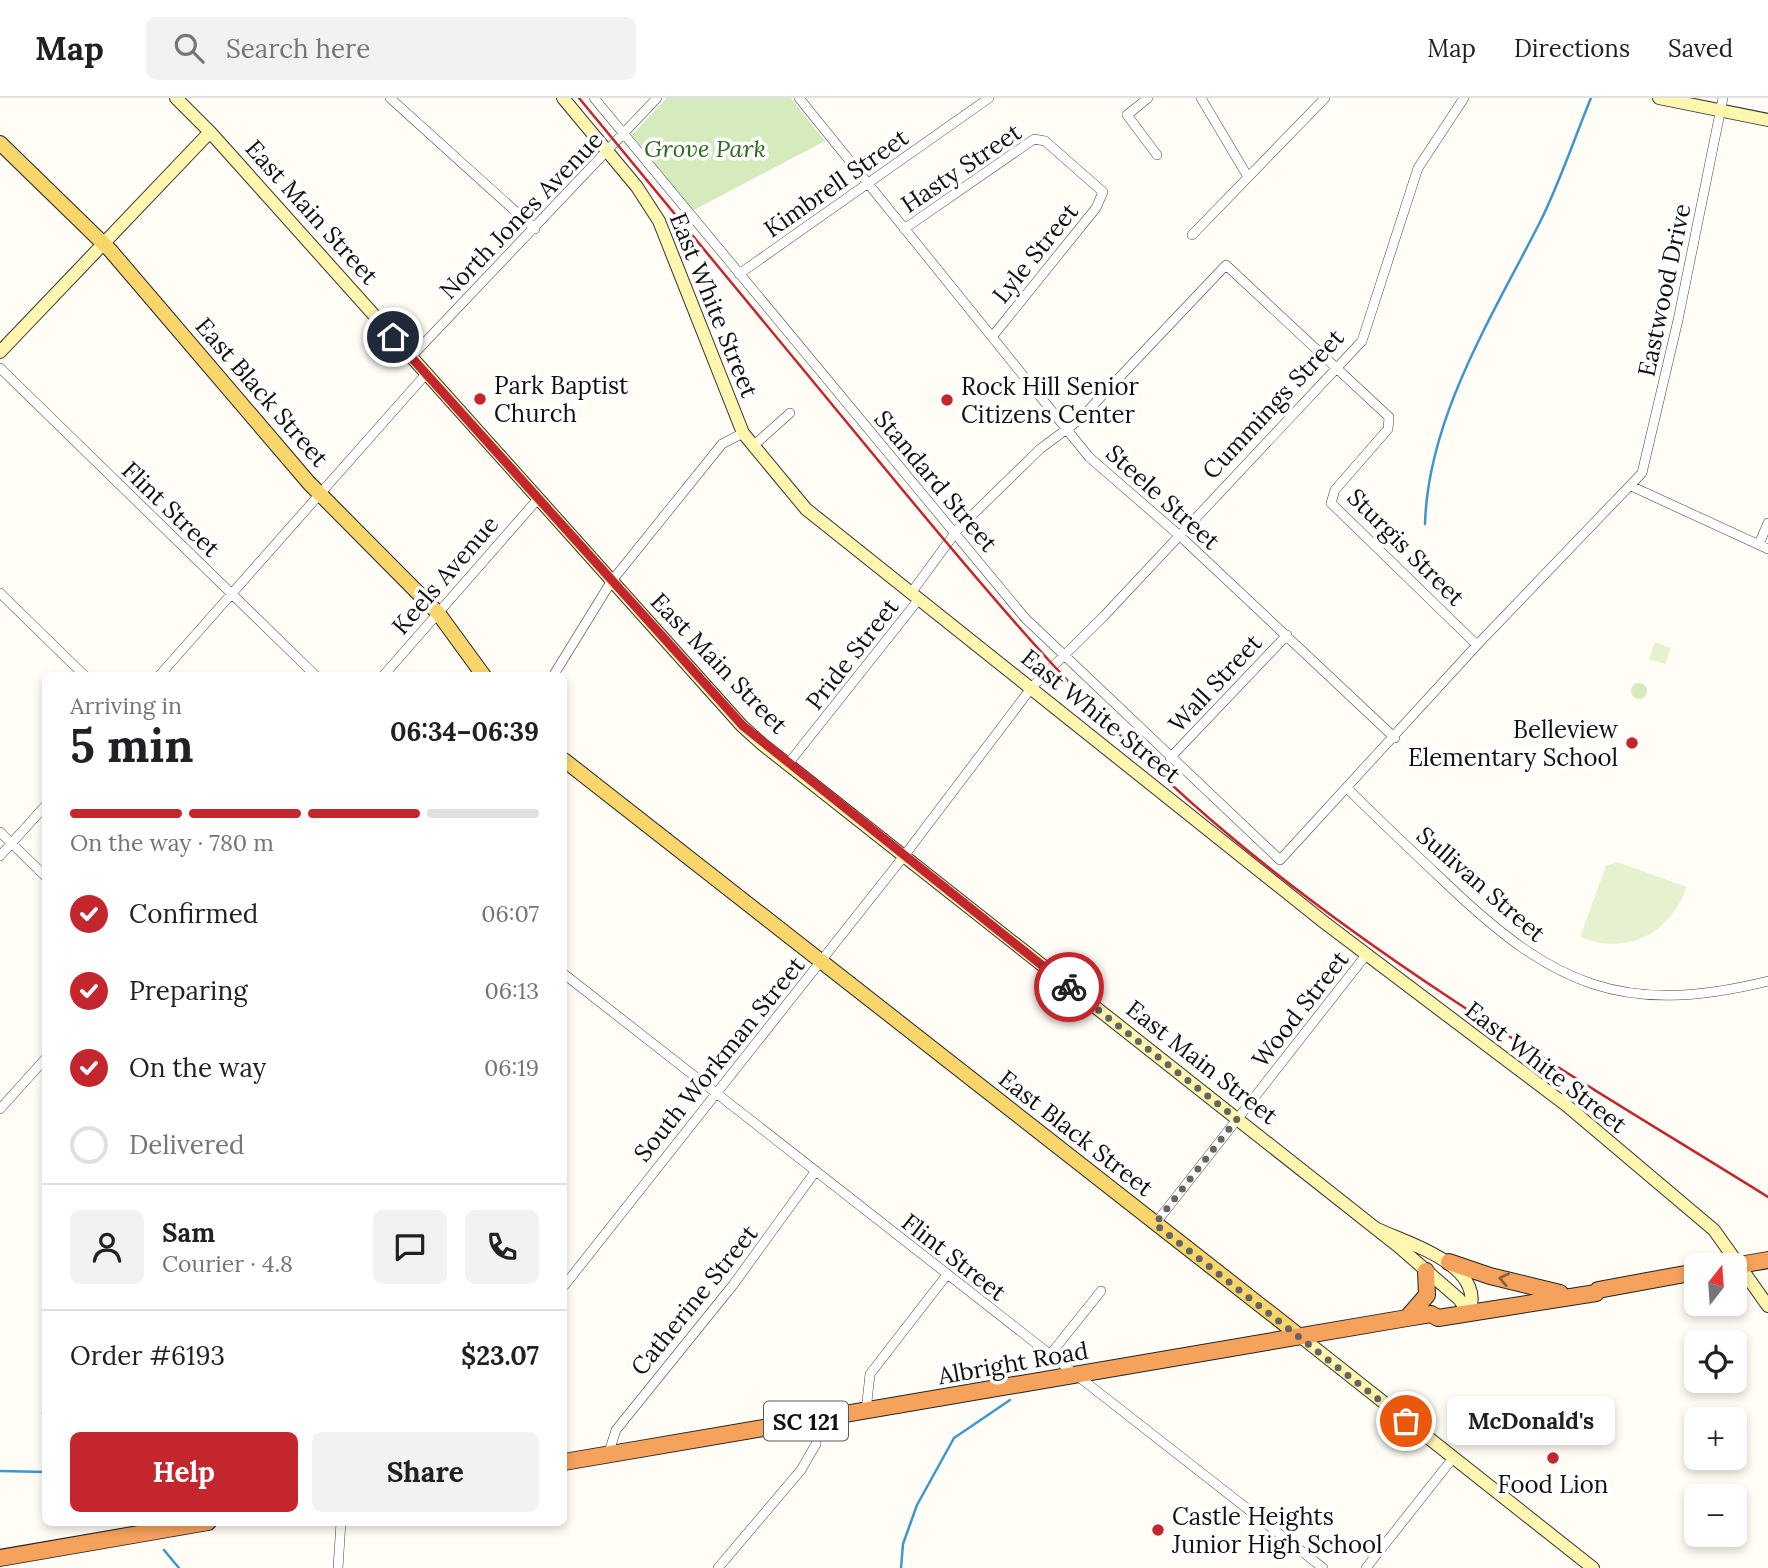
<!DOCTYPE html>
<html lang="en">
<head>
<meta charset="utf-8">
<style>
  body { margin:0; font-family:Lora,serif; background:#f2f2f2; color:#202124; height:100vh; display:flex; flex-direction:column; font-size:26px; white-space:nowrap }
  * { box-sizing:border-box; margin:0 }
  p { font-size:23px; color:#757577 }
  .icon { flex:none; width:38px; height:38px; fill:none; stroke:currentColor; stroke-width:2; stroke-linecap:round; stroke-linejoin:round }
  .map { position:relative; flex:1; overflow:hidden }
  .drawer { position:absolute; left:42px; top:574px; width:525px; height:854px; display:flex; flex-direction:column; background:#fff; border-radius:10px; box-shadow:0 4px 10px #0003 }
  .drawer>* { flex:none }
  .needle { width:46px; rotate:17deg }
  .tools { position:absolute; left:1684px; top:1155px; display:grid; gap:14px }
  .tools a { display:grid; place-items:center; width:63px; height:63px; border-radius:10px; background:#fff; box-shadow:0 4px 10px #0003; font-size:35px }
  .pin { position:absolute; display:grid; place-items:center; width:60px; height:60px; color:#fff; margin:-30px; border:4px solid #fff; border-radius:50%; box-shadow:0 2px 7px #0007 }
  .courier { position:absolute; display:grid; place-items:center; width:70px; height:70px; margin:-35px; border:5px solid #c4262e; border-radius:50%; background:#fff; color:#222; box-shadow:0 2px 9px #0007 }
  .bubble { position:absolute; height:49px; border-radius:10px; background:#fff; box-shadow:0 4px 10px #0003; font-size:23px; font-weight:700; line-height:49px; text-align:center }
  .headline em { font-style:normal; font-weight:700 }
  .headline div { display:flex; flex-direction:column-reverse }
  .headline { display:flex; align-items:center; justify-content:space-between; height:119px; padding:0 28px }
  h1 { font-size:46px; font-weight:700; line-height:52px }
  .bar { display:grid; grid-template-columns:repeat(4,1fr); gap:10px 7px; align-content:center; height:84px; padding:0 28px }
  .bar i { height:9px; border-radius:5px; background:#e0e0e0 }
  .bar .current { background:#c4262e }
  .bar p { grid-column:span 4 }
  .line { display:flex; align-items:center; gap:18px; padding:0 28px; border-top:2px solid #e0e0e0 }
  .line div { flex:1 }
  .round { display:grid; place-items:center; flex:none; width:74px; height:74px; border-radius:10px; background:#f2f2f2 }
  ol { padding:0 28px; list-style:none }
  li { display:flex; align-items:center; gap:21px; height:77px }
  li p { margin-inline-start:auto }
  li .icon { padding:7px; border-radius:50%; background:#c4262e; color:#fff; stroke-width:4 }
  li:last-child { color:#757577 }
  li i { width:38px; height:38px; border:4px solid #e0e0e0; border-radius:50% }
  .action { display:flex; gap:14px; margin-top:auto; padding:14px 28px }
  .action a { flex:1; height:80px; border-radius:10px; background:#c4262e; color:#fff; font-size:28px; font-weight:700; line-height:80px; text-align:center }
  .action a+a { background:#f2f2f2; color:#202124 }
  header { display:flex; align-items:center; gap:42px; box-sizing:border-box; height:98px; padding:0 35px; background:#fff; border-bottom:2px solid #e0e0e0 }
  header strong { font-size:33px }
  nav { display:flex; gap:38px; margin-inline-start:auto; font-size:24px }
  .search { width:490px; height:63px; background:#f2f2f2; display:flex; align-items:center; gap:18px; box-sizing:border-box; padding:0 24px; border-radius:10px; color:#757577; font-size:26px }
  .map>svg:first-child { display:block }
  .green { fill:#d5ebbd }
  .pitch { fill:#e6f2cf }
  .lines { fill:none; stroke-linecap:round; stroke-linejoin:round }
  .stream { stroke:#3f96cf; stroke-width:2.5 }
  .street-casing { stroke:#444; stroke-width:10 }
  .secondary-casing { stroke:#333; stroke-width:14 }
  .primary-casing { stroke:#222; stroke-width:16 }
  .highway-casing { stroke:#222; stroke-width:18 }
  .street { stroke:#fff; stroke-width:9 }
  .secondary { stroke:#fff6b0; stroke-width:12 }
  .primary { stroke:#f9d66b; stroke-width:14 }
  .highway { stroke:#f5a25d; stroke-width:16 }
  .rail { stroke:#c4262e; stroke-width:2.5 }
  .oneway { stroke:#8e613b }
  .done { stroke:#646461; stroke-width:7; stroke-dasharray:0 12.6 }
  .route { stroke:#c4262e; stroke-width:9 }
  .poi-dot { fill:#c4262e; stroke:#fff; stroke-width:2.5 }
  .labels { text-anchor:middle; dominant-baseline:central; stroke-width:7; stroke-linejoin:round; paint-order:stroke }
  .shield { fill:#fff; stroke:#585858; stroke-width:2 }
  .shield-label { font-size:23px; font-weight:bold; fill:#111 }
  .park-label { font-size:24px; font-style:italic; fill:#2f6b1f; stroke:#fff }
  .street-label { font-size:24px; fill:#111; stroke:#fff }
  .poi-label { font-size:24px; fill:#111; stroke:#fff; text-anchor:start }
</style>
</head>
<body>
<header>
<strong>Map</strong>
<div class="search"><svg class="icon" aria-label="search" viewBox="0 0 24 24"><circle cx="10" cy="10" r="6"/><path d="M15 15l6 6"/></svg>Search here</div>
<nav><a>Map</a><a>Directions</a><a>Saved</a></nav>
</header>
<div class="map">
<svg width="1768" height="1470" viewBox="0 0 1768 1470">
  <rect width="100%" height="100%" fill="#fffdf5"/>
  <path class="green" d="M 667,0 L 791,0 L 825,43 L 692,113 L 632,37 Z
    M1631 593a8 8 0 1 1 16 0a8 8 0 1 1-16 0Z"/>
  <path class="pitch" d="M 1655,544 L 1671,550 L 1665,566 L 1649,561 Z
    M 1617,764 L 1687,789 C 1669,836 1628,858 1580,839 L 1606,768 Z"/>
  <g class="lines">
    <path class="stream" d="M 1425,426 C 1428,319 1493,217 1540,124 C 1560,84 1574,41 1591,0
      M 46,1297 L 43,1315 L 46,1340
      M 0,1373 L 46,1374
      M 164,1452 L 179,1470
      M 901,1470 L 903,1446 L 917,1407 L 954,1340 L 1010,1302"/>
    <g class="street-casing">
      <path id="street" d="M 390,0 L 535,131
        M 594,0 L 1025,520 L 1280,762 L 1477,547 L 1642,375 L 1678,222 L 1723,0
        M 799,0 L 1089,359 L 1180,438 L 1395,640
        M 1148,0 L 1127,17 L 1157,57
        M 1201,0 L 1248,79
        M 904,131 L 1034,41 L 1045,43 L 1103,94 L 1096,110 L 992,239
        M 1192,137 L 1325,0
        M 739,176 L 989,0
        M 411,259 L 657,0
        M 0,270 L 316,578
        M 753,348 L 790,315
        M 1631,388 L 1768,451
        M 1759,446 L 1768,425
        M 0,495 L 85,578
        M 911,495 L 958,431 L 1040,351 L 1079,322 L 1226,167 L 1389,319 L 1388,331 L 1335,392 L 1331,405 L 1477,547
        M 159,578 L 426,276
        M 383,578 L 537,402
        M 553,578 L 611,484 L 722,346 L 743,335
        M 1170,660 L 1287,537
        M 788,666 L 919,501
        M 1348,691 C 1381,724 1414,755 1448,787 C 1553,887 1622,919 1768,883
        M 0,734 L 46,779
        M 0,758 L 46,707
        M 564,876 L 1323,1470
        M 0,1011 L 46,960
        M 1155,1126 L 1366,857
        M 564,1188 L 904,758 L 1032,589 L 1104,518 L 1362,243 L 1418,70 L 1464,0
        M 1049,1258 L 1101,1193
        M 866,1313 L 870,1276 L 946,1178
        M 608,1357 L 616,1332 L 733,1187 L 815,1074
        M 338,1470 L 341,1424
        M 718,1470 L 801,1372 L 816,1346 L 817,1321
        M 1366,1470 L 1453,1360"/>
    </g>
    <g class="secondary-casing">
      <path id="secondary" d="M 176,0 L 210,34 L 742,628 L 762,646 L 1398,1148 L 1459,1201 L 1469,1215 C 1487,1167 1408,1146 1375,1130
        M 563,0 L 637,89 L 659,123 L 743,335 L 806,411 L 1325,825 L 1566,1007 L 1714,1132 L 1768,1208
        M 1659,0 L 1768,22
        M 0,254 L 210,34
        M 1301,1239 L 1593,1470"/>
    </g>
    <g class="primary-casing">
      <path id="primary" d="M 0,45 L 110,152 L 309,385 L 438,515 L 484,578
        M 564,662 L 1301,1239"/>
    </g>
    <g class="highway-casing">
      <path id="highway" d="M 1449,1164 L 1490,1178 L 1560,1195
        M 1734,1168 L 1768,1162
        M 1407,1220 L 1427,1197 L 1426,1173
        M 564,1364 L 1407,1220 L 1431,1216 L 1438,1220 L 1596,1195 L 1598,1192 L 1696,1174
        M 0,1460 L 208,1424"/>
    </g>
    <use href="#street" class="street"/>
    <use href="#secondary" class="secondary"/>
    <use href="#primary" class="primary"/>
    <use href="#highway" class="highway"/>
    <path class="rail" d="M 579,0 C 680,122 781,245 882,367 C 990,498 1099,629 1230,738 C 1396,877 1585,985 1768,1099"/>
  </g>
  <defs><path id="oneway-chevron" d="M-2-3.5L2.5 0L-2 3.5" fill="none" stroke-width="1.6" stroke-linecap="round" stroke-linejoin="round" transform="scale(1.75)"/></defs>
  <use class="oneway" href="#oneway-chevron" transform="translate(1504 1181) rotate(-168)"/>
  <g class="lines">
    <path class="done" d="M 1069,889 L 1237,1021 L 1155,1126 L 1406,1323"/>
    <path class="route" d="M 393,239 L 743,628 L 1069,889"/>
  </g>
  <g class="poi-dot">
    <circle cx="480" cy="301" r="7"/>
    <circle cx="947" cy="302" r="7"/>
    <circle cx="1632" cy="645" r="7"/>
    <circle cx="1553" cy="1360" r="7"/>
    <circle cx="1158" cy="1432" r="7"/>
  </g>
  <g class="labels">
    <rect class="shield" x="764" y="1303.5" width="84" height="39" rx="5"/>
    <g class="shield-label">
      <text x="806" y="1323">SC 121</text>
    </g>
    <g class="park-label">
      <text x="705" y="50">Grove Park</text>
    </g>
    <g class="street-label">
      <text transform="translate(961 70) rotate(-34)">Hasty Street</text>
      <text transform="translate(836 85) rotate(-35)">Kimbrell Street</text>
      <text transform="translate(312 114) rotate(48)">East Main Street</text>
      <text transform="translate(521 117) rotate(-46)">North Jones Avenue</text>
      <text transform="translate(1035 155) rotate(-51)">Lyle Street</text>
      <text transform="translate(1664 192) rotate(-78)">Eastwood Drive</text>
      <text transform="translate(714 207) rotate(68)">East White Street</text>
      <text transform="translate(262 294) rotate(49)">East Black Street</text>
      <text transform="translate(1273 306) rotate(-47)">Cummings Street</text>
      <text transform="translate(936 383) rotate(50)">Standard Street</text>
      <text transform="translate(1163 399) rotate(42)">Steele Street</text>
      <text transform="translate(171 411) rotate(44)">Flint Street</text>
      <text transform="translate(1406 449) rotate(45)">Sturgis Street</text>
      <text transform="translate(445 477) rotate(-49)">Keels Avenue</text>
      <text transform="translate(852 556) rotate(-52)">Pride Street</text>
      <text transform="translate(719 565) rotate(46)">East Main Street</text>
      <text transform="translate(1215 585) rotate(-47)">Wall Street</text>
      <text transform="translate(1101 618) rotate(39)">East White Street</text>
      <text transform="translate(1481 786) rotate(41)">Sullivan Street</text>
      <text transform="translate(1300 911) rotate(-52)">Wood Street</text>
      <text transform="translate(719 961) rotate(-51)">South Workman Street</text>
      <text transform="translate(1202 964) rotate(38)">East Main Street</text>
      <text transform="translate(1546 969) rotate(38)">East White Street</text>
      <text transform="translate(1076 1035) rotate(38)">East Black Street</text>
      <text transform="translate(954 1159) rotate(38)">Flint Street</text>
      <text transform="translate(694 1202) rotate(-51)">Catherine Street</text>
      <text transform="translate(1013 1265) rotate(-10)">Albright Road</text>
    </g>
    <g class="poi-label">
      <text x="494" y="287">Park Baptist<tspan x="494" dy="28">Church</tspan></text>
      <text x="961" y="288">Rock Hill Senior<tspan x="961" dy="28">Citizens Center</tspan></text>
      <text x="1618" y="631" text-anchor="end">Belleview<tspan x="1618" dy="28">Elementary School</tspan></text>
      <text x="1553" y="1386" text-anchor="middle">Food Lion</text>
      <text x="1172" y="1418">Castle Heights<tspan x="1172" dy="28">Junior High School</tspan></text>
    </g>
  </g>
</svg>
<div class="tools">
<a><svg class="needle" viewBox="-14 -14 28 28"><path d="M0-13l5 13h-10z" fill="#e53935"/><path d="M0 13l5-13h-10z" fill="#757577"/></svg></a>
<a><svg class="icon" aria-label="locate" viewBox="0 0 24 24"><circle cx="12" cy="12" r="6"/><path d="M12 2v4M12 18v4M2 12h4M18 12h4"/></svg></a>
<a>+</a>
<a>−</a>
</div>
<div class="pin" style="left:1406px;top:1323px;background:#ea580c"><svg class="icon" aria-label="bag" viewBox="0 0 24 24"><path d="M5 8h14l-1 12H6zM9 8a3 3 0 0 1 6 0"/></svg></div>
<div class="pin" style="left:393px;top:239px;background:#1f2937"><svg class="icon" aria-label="home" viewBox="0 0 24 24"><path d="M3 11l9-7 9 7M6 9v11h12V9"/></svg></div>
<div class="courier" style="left:1069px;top:889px"><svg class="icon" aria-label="bike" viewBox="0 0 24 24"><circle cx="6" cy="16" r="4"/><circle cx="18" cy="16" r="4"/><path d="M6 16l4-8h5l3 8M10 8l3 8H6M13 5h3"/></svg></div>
<div class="bubble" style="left:1447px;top:1298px;width:168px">McDonald's</div>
<section class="drawer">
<div class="headline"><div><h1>5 min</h1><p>Arriving in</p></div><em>06:34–06:39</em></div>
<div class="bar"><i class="current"></i><i class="current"></i><i class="current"></i><i></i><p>On the way · 780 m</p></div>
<ol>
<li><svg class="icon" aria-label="check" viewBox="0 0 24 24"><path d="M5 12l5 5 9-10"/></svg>Confirmed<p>06:07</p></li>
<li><svg class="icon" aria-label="check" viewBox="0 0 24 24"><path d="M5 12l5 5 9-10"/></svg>Preparing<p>06:13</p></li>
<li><svg class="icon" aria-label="check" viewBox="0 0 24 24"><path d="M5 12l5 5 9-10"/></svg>On the way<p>06:19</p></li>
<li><i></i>Delivered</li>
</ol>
<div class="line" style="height:126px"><a class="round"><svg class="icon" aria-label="person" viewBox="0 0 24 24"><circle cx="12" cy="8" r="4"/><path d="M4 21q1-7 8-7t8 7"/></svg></a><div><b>Sam</b><p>Courier · 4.8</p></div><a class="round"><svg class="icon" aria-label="chat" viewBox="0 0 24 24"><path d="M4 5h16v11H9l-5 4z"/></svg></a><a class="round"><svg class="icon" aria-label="phone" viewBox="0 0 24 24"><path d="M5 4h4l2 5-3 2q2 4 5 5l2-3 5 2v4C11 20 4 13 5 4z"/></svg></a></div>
<div class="line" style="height:91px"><div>Order #6193</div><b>$23.07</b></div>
<div class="action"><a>Help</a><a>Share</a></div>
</section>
</div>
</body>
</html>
